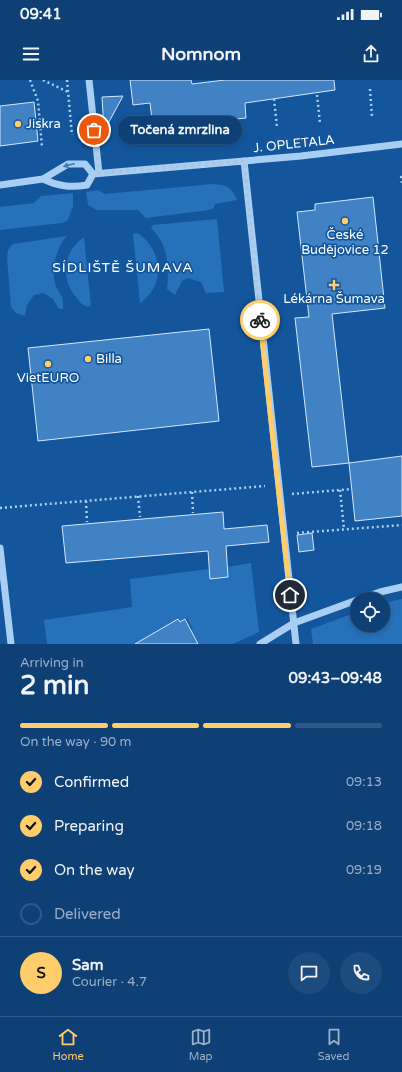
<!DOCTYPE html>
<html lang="en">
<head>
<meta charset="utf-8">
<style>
  body { margin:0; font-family:"Varela Round",sans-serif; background:#1c4b7d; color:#f1f3f6; height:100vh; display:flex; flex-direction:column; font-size:15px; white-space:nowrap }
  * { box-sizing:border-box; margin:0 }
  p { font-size:13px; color:#9bafc5 }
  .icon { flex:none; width:22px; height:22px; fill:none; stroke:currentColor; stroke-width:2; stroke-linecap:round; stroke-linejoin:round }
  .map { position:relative; height:564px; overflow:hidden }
  .sheet { display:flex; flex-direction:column; background:#0e4075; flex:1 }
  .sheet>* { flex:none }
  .fabs { position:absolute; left:350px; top:512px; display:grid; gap:8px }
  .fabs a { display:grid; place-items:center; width:40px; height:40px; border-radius:50%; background:#0e4075; box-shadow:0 2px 6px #0003,0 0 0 1px #2e5987; font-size:20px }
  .pin { position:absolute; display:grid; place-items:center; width:34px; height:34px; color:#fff; margin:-17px; border:2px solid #fff; border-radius:50%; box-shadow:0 1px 4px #0007 }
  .courier { position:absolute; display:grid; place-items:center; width:40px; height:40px; margin:-20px; border:3px solid #ffcd6c; border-radius:50%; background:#fff; color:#222; box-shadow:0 1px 5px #0007 }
  .bubble { position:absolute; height:28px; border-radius:14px; background:#0e4075; box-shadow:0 2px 6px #0003,0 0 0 1px #2e5987; font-size:13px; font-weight:700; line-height:28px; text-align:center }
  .head em { font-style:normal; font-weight:700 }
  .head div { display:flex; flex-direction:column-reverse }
  .head { display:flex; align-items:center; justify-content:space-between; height:68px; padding:0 20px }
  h1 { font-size:26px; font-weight:700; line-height:30px }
  .bar { display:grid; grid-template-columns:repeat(4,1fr); gap:6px 4px; align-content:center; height:48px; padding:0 20px }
  .bar i { height:5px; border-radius:3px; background:#2e5987 }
  .bar .on { background:#ffcd6c }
  .bar p { grid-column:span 4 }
  .line { display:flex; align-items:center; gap:10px; padding:0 20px; border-top:1px solid #2e5987 }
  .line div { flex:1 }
  .round { display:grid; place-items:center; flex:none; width:42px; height:42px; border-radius:21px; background:#1c4b7d }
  ol { padding:0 20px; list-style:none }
  li { display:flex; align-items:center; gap:12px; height:44px }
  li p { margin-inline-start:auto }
  li .icon { padding:4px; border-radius:50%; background:#ffcd6c; color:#111; stroke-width:4 }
  li:last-child { color:#9bafc5 }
  li i { width:22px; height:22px; border:2px solid #2e5987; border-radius:50% }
  .status { display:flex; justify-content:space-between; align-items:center; height:28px; padding:0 20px; background:#0e4075; direction:ltr }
  .status svg { height:11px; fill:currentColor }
  header { display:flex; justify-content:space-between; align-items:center; height:52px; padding:0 20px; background:#0e4075; font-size:18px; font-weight:700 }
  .menu { display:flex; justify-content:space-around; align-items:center; height:56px; border-top:1px solid #2e5987; background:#0e4075; font-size:11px; color:#9bafc5 }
  .menu a { display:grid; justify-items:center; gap:2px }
  .menu .on { color:#ffcd6c }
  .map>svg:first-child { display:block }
  .green { fill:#2671ba }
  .building { fill:#4182c5; stroke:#d1e7fd }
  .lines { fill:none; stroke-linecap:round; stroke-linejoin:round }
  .path { stroke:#a9cef4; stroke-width:2.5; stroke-dasharray:2 3; stroke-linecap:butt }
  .minor { stroke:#a9cef4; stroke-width:7 }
  .oneway { fill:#407ab6 }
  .done { stroke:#acc4dc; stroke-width:4; stroke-dasharray:0 7.2 }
  .route { stroke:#ffcd6c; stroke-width:5 }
  .poi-dot { fill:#ffcd6c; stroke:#13569c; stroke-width:1.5 }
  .labels { text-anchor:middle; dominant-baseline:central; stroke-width:3.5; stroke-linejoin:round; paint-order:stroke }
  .poi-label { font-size:13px; fill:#fff; stroke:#13569c }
  .street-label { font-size:13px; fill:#fff; stroke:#13569c }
  .neighbourhood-label { font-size:14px; letter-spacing:1px; fill:#fff; stroke:#13569c }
</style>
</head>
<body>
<div class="status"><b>09:41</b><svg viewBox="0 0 49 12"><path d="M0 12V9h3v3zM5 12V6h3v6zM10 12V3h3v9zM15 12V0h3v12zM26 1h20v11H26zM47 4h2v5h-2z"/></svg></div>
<header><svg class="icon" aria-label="menu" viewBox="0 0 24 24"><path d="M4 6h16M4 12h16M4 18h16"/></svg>Nomnom<svg class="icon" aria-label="share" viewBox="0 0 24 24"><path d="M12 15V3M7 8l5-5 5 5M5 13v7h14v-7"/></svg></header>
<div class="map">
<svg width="402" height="564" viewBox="0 0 402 564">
  <rect width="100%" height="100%" fill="#13569c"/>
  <path class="green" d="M 213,104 C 226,105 232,107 237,120 L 215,124 L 213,129 L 209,130 L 146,138 L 138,130 L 97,130 L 88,125 L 86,112 L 99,110 L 104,114 Z
    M 73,113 L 73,126 L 68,140 L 62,143 L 0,150 L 0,127 L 34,123 L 41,116 Z
    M 217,139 L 224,212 L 206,213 L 201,202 L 188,198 L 182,201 L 175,215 L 167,209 C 169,187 169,165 151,148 L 153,145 Z
    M 138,153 C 163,171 166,205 140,223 L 133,154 Z
    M 67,156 C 56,168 50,190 56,206 C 61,218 64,214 63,229 L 59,229 L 53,219 L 43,213 L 34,215 L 27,225 L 25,236 L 16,233 L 11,227 L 7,178 L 8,170 L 13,164 Z
    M 84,157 L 91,226 L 86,227 C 61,208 58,176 84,157 Z
    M 251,483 L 259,552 L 233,564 L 195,564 L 197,562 L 191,550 L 193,549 L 187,538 L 180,542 L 178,540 L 151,555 L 156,564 L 47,564 L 44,540 L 132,527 L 130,499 L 209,489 L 210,499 L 228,497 L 227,487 Z
    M 402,519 L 402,564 L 313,564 L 311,549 L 357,532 L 357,545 L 383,545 L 383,523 Z"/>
  <path class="building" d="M 130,0 L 191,0 L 192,4 L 225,0 L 334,0 L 335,10 L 245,23 L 246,38 L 153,48 L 150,23 L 133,25 Z
    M 123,16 L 104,51 L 102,17 Z
    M 34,22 L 38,61 L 0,66 L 0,26 Z
    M 373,117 L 385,228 L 332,234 L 349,383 L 312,387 L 295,238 L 309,237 L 297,132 L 315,130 L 315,124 Z
    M 209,249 L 219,341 L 38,361 L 28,268 Z
    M 402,376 L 402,436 L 355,441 L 349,383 Z
    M 223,432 L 224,449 L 267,445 L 269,462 L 226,466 L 228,497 L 210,499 L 208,471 L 66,483 L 62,446 Z
    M 312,453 L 314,470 L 299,472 L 297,455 Z
    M 178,539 L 180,542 L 185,539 L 198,564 L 135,564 Z"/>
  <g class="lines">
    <path class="path" d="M 30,0 L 38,21 L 42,67
      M 43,0 L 68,12
      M 67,0 L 72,55
      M 370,9 L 372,37
      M 317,15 L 320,43
      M 274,19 L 277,47
      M 401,96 L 402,103
      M 340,410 L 344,449
      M 192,412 L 193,433
      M 292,414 L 352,409
      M 138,416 L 140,437
      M 86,421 L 87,442
      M 0,428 L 265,406
      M 297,453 L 402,445"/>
    <path class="minor" d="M 89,0 L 99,93
      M 244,81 L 296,564
      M 93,94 L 301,76 L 402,64
      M 43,99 C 58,106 70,108 87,105 L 93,94
      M 0,105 L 43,99 L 68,84 L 85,84 L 93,94
      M 0,468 L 11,564
      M 359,519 L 380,512 L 402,507
      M 260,564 L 294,543 L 357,520"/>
  </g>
  <defs><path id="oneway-solid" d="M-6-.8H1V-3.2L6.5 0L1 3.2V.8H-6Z"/></defs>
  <use class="oneway" href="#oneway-solid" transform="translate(69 85) rotate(165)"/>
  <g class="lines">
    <path class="done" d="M 94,50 L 99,93 L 244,81 L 260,240"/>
    <path class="route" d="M 260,240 L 290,515"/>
  </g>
  <g class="poi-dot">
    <circle cx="18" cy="44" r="4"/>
    <circle cx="345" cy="141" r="4"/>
    <path d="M332 199h4v4h4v4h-4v4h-4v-4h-4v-4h4z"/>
    <circle cx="88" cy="279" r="4"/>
    <circle cx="48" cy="284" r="4"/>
  </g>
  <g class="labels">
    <g class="poi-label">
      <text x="26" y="44" text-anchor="start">Jiskra</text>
      <text x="345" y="155">České<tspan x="345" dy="15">Budějovice 12</tspan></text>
      <text x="334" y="219">Lékárna Šumava</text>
      <text x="96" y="279" text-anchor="start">Billa</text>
      <text x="48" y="298">VietEURO</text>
    </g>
    <g class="street-label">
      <text transform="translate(294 64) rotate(-6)">J. OPLETALA</text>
    </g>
    <g class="neighbourhood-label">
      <text x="123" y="187">SÍDLIŠTĚ ŠUMAVA</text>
    </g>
  </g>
</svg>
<div class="fabs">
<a><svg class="icon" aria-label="locate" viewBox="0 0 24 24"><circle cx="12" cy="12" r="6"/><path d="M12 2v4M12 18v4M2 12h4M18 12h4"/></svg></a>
</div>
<div class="pin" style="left:94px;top:50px;background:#ea580c"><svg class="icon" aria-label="bag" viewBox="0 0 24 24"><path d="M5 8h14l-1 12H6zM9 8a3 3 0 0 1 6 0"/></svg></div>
<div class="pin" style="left:290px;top:515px;background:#1f2937"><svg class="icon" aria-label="home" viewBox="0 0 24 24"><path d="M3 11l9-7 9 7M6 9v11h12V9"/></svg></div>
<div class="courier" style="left:260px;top:240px"><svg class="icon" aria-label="bike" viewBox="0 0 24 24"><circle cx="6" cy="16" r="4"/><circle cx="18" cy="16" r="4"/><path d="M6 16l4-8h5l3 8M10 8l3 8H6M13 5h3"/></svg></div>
<div class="bubble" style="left:118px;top:36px;width:124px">Točená zmrzlina</div>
</div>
<section class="sheet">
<div class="head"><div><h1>2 min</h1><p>Arriving in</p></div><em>09:43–09:48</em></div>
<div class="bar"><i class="on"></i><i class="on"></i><i class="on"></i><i></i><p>On the way · 90 m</p></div>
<ol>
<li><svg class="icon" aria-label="check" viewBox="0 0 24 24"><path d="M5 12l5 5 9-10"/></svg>Confirmed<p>09:13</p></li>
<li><svg class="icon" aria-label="check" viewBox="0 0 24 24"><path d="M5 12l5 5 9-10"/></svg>Preparing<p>09:18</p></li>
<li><svg class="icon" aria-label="check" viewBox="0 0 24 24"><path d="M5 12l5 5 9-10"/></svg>On the way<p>09:19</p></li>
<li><i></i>Delivered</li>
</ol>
<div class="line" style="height:72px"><b class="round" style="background:#ffcd6c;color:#111">S</b><div><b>Sam</b><p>Courier · 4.7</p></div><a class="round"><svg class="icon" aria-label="chat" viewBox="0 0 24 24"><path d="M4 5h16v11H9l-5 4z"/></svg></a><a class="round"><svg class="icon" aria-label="phone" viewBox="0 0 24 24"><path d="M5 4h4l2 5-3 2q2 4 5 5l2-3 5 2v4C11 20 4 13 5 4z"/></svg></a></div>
</section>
<nav class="menu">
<a class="on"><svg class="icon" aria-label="home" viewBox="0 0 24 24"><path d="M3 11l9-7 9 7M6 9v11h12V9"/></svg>Home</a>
<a><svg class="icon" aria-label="map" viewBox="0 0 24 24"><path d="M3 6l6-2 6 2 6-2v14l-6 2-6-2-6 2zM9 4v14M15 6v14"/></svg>Map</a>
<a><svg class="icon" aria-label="saved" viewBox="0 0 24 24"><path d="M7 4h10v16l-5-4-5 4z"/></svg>Saved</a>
</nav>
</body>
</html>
